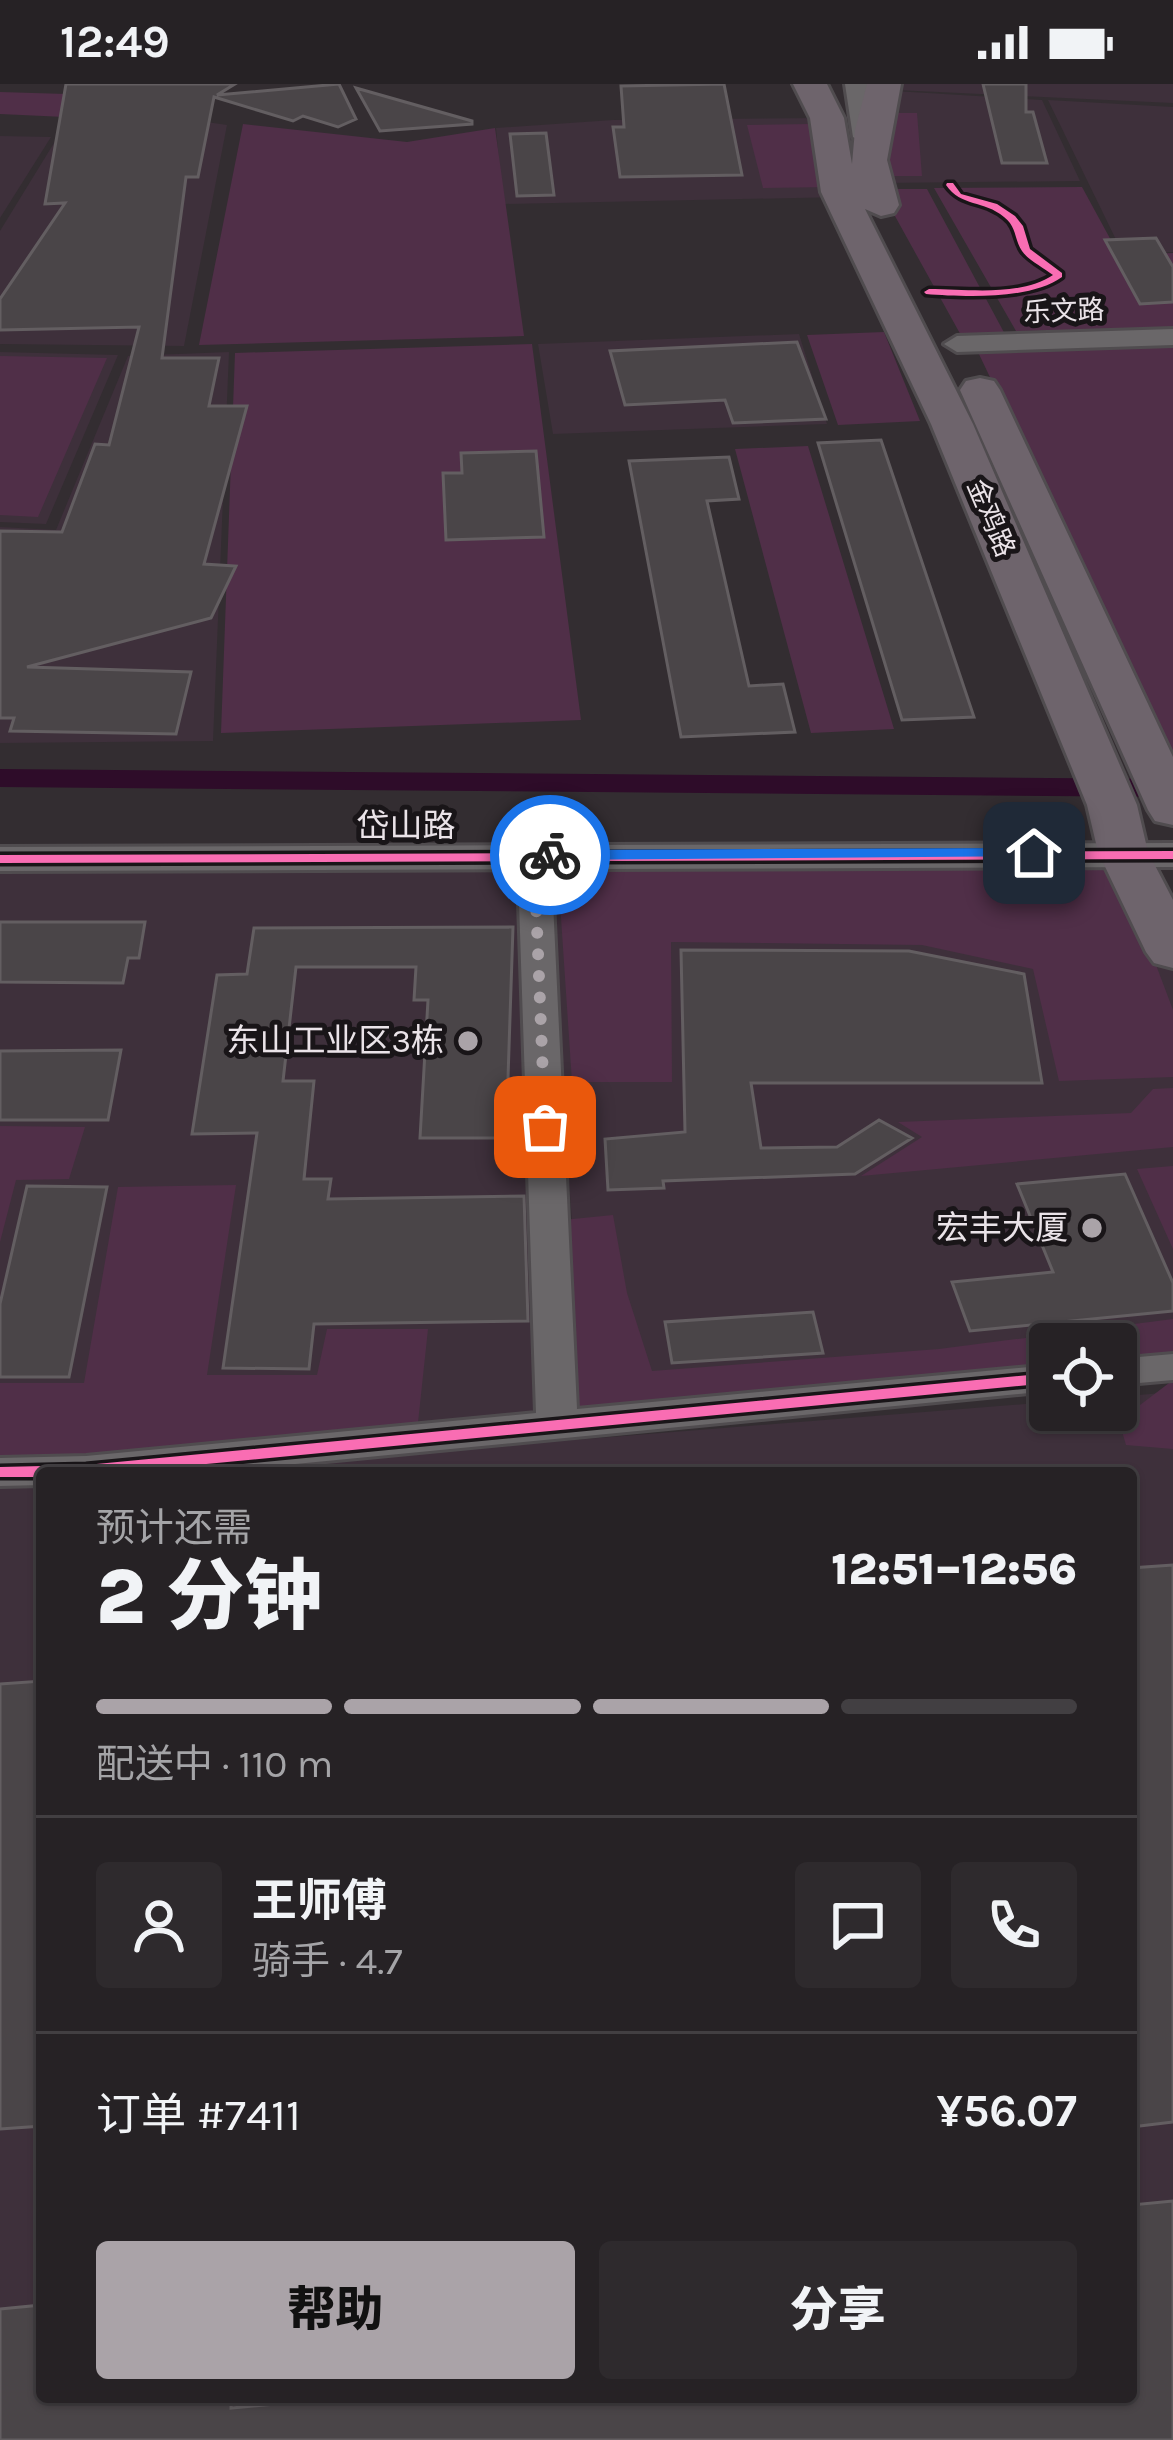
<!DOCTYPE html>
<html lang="zh">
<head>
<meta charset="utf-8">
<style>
  body { margin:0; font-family:Karla,"Noto Sans SC",sans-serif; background:#2e2a2d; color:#f1f3f6; height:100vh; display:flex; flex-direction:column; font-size:45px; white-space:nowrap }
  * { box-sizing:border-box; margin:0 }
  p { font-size:39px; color:#a4a4a7 }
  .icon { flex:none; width:66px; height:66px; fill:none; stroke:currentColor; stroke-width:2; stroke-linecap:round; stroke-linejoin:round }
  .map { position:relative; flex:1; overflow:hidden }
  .drawer { position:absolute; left:36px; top:1383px; width:1101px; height:936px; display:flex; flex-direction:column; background:#262225; border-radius:12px; box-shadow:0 3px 9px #0004,0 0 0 3px #423f42 }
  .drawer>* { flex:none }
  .tools { position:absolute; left:1029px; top:1239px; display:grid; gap:24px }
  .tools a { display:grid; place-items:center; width:108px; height:108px; border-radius:12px; background:#262225; box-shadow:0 3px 9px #0004,0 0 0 3px #423f42; font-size:60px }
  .pin { position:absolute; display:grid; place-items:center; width:102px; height:102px; color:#fff; margin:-51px; border-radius:24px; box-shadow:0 6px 18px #0006 }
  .courier { position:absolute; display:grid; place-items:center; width:120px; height:120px; margin:-60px; border:9px solid #1a73e8; border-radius:50%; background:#fff; color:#222; box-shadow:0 3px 15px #0007 }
  .overview em { font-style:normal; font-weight:800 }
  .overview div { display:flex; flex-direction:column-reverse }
  .overview { display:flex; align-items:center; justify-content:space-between; height:204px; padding:0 60px }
  h1 { font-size:78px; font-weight:800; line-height:90px }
  .bar { display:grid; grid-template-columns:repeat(4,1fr); gap:18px 12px; align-content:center; height:144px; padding:0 60px }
  .bar i { height:15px; border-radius:9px; background:#423f42 }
  .bar .current { background:#aaa3a8 }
  .bar p { grid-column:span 4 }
  .line { display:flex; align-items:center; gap:30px; padding:0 60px; border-top:3px solid #423f42 }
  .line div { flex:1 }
  .round { display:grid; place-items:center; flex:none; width:126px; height:126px; border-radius:12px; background:#2e2a2d }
  .action { display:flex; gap:24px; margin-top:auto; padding:24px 60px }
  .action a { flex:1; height:138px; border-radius:12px; background:#aaa3a8; color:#111; font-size:48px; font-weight:800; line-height:138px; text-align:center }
  .action a+a { background:#2e2a2d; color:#f1f3f6 }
  .status { display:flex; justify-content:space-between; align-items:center; height:84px; padding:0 60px; background:#262225; direction:ltr }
  .status svg { height:33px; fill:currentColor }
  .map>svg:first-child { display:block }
  .built { fill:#3e303b }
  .green { fill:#502f48 }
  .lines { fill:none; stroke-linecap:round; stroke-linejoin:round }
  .canal { fill:#2e0c29; fill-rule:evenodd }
  .building { fill:#4a4548; stroke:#635e61; stroke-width:3 }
  .minor-casing { stroke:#504c4f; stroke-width:6 }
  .tertiary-casing { stroke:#504c4f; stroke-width:6 }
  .secondary-casing { stroke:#504c4f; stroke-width:6 }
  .primary-casing { stroke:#504c4f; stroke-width:6 }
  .minor { fill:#6a6769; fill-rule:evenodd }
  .tertiary { fill:#6a6769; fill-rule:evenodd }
  .secondary { fill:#6a6769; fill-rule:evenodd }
  .primary { fill:#6e646c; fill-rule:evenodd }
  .cycleway-casing { stroke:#191518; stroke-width:7 }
  .cycleway { fill:#f96db3; fill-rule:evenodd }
  .route { fill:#1a73e8 }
  .done { stroke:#aaa3a8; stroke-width:12; stroke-dasharray:0 21.6 }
  .poi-dot { fill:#aaa3a8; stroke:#191518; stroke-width:4.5 }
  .labels { text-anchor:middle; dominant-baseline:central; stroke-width:10; stroke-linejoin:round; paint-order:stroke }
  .far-street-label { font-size:27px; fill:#eae3e8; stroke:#191518 }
  .street-label { font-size:33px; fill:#eae3e8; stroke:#191518 }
  .poi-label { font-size:33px; fill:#eae3e8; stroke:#191518; text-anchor:end }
</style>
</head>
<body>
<div class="status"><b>12:49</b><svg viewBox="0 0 49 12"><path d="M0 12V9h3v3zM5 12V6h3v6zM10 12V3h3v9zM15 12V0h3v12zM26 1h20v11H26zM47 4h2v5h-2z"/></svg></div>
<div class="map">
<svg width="1173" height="2356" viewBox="0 0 1173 2356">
  <rect width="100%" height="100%" fill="#332d31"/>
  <path class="built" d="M 897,0 L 1173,0 L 1173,19 L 896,6 Z
    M 894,7 L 1042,16 L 1080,97 L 880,99 Z
    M 1048,16 L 1173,23 L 1173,168 L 1123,170 Z
    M 112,24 L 227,41 L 184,262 L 0,260 L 0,147 L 62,46 Z
    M 827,34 L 841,113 L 503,120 L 496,44 L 613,36 Z
    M 0,52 L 51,53 L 0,134 Z
    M 799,250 L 827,340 L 553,350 L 538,260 Z
    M 0,268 L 118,271 L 46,440 L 0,438 Z
    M 229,268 L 213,657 L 0,659 L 0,443 L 56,446 L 128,272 Z
    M 1124,763 L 1173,886 L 1173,1254 L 1050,1260 L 585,1314 L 545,771 Z
    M 0,774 L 515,775 L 539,1329 L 167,1360 L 0,1369 Z
    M 1173,1308 L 1173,2356 L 0,2356 L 0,1399 L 42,1397 L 42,2313 L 1131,2313 L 1131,1389 L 160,1389 L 1050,1318 L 1050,1326 L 1116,1326 L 1116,1313 Z"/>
  <path class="green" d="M 0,8 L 99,11 L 65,33 L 0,30 Z
    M 886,29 L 917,29 L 922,92 L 890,92 Z
    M 243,40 L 407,58 L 495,44 L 524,252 L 199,261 Z
    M 811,40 L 830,103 L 763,104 L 747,41 Z
    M 1082,103 L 1119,171 L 1173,169 L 1173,245 L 1016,247 L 934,104 Z
    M 880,105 L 927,105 L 1007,254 L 963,255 Z
    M 884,248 L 920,337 L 838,341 L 807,251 Z
    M 532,260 L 581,636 L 221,649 L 235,269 Z
    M 1173,263 L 1173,668 L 1168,668 L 978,268 Z
    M 0,272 L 107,274 L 38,433 L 0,431 Z
    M 808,362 L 894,645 L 811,649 L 735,365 Z
    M 1113,767 L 1173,926 L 1173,993 L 1059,997 L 1033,885 L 922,861 L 671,858 L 672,998 L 572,998 L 557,774 Z
    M 1173,1004 L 1173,1063 L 861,1092 L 922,1053 L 898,1038 L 1131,1029 L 1153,1005 Z
    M 0,1042 L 85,1043 L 69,1095 L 16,1096 L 0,1158 Z
    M 1173,1082 L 1173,1165 L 1137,1085 Z
    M 236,1101 L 207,1291 L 317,1291 L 327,1245 L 428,1245 L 417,1348 L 84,1375 L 0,1376 L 0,1299 L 84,1299 L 118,1103 Z
    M 613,1131 L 627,1209 L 652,1287 L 939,1265 L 1173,1235 L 1173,1272 L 1116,1277 L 1116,1260 L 1050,1260 L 1050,1283 L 572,1328 L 563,1136 Z
    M 1173,1296 L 1173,1365 L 1126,1361 L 1119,1337 Z"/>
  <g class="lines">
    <path class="canal" d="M 0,685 L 1173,695 L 1173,713 L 0,703 Z"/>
  </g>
  <path class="building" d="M 66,0 L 235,0 L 217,11 L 339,0 L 356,35 L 338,43 L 303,32 L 293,37 L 214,13 L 198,93 L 186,93 L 162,274 L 219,274 L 209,322 L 247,322 L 204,480 L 236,482 L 211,534 L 27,583 L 191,588 L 176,650 L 10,647 L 14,634 L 0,634 L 0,447 L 62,448 L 95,360 L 109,361 L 139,243 L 0,246 L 0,215 L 65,119 L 45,120 Z
    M 724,0 L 742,91 L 620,93 L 613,43 L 624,43 L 621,2 Z
    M 983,0 L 1026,0 L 1026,28 L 1033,28 L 1047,79 L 1002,79 Z
    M 356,4 L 472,37 L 472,40 L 380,47 Z
    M 546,49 L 554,111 L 517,112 L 510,50 Z
    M 1156,154 L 1173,183 L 1173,218 L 1140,220 L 1105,156 Z
    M 797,258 L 826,335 L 733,339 L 725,316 L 625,321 L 610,267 Z
    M 881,356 L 974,633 L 902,636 L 818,359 Z
    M 536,367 L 544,453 L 446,456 L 443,389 L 462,389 L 461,369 Z
    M 729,373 L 739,415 L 707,417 L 749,602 L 783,600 L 795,648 L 681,653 L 629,377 Z
    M 0,838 L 145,838 L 139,874 L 128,874 L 123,899 L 0,898 Z
    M 513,843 L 506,1054 L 420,1054 L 428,916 L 414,916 L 416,883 L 296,883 L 283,997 L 314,997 L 304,1095 L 331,1095 L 328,1115 L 524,1112 L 528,1237 L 314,1240 L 309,1285 L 223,1284 L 257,1049 L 192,1050 L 217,891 L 247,890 L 254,844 Z
    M 681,866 L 909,867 L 1024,890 L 1042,999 L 751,999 L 761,1064 L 837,1063 L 879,1036 L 912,1054 L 855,1090 L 663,1097 L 664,1104 L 608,1106 L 605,1055 L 685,1048 Z
    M 121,966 L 108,1036 L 0,1036 L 0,967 Z
    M 1125,1090 L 1173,1199 L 1173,1227 L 970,1247 L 952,1198 L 1053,1188 L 1017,1100 Z
    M 27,1102 L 107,1103 L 69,1293 L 0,1293 L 0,1220 Z
    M 813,1228 L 823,1269 L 672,1279 L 665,1238 Z
    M 1173,1481 L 1173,2038 L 1131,2043 L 1131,1484 Z
    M 42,1597 L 42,2042 L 0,2045 L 0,1600 Z
    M 1173,2117 L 1173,2356 L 0,2356 L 0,2225 L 42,2221 L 42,2313 L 231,2313 L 231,2324 L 353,2313 L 1131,2313 L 1131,2121 Z"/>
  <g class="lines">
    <g class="minor-casing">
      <path id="minor" d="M 1173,245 L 1173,261 L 957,268 L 944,260 L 957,252 Z
        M 549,742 L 565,752 L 553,818 L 577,1325 L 1050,1281 L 1050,1307 L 203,1389 L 42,1389 L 42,1401 L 0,1402 L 0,1374 L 86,1372 L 536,1329 L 519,818 L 533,752 Z
        M 1173,1270 L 1173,1296 L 1116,1301 L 1116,1275 Z"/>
    </g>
    <g class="tertiary-casing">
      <path id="tertiary" d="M 1173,759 L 1173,783 L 0,787 L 0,763 Z"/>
    </g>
    <g class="secondary-casing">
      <path id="secondary" d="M 845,0 L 875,0 L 885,53 L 880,60 L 869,62 L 853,53 Z"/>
    </g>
    <g class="primary-casing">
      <path id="primary" d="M 793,0 L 827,0 L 844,34 L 852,80 L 855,46 L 867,0 L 901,0 L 887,76 L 899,121 L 894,129 L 881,132 L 865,125 L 973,340 L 1137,721 L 1148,768 L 1173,816 L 1173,884 L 1154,879 L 1146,868 L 1098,768 L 1087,721 L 931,340 L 821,108 L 810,34 Z
        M 980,294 L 994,297 L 1000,306 L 1173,673 L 1173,741 L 1155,737 L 1148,726 L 960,306 L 966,297 Z"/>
    </g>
    <use href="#minor" class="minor"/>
    <use href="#tertiary" class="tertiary"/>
    <use href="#secondary" class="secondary"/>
    <use href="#primary" class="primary"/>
    <g class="cycleway-casing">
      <path id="cycleway" d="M 947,99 L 953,99 L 961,110 L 997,120 L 1015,132 L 1023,142 L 1030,165 L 1062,189 L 1062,193 C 1030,216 965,213 926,210 L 924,208 L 929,205 C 967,205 1020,213 1053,191 C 1044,184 1028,176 1022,167 C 1014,155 1017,143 1004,133 C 984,116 961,123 946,101 Z
        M 1173,767 L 1173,775 L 0,779 L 0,771 Z
        M 1050,1289 L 1050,1299 L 112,1389 L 42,1389 L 42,1393 L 0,1393 L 0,1383 L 86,1381 Z"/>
    </g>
    <use href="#cycleway" class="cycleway"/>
  </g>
  <path class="route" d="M 1034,764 L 1040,765 L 1040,772 L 550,776 L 542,771 L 550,766 Z"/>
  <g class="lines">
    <path class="done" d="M 545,1043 L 536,818 L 545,771 L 550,771"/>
  </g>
  <g class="poi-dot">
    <circle cx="468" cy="957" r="12"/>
    <circle cx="1092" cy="1144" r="12"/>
  </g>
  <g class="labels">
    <g class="far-street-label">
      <text transform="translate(1064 227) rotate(-2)">乐文路</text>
      <text transform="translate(991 434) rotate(67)">金鸡路</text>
    </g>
    <g class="street-label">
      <text x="406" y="742">岱山路</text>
    </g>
    <g class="poi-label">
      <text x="444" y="957">东山工业区3栋</text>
      <text x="1068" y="1144">宏丰大厦</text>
    </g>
  </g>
</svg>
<div class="tools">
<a><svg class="icon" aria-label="locate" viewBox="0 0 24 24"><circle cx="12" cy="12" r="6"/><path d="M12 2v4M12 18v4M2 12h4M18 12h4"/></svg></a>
</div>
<div class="pin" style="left:545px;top:1043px;background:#ea580c"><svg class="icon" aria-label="bag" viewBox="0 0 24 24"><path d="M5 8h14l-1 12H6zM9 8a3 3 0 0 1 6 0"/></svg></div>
<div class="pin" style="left:1034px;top:769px;background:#1f2937"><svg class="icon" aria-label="home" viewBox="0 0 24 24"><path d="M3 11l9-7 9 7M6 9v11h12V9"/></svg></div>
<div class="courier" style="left:550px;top:771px"><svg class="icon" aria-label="bike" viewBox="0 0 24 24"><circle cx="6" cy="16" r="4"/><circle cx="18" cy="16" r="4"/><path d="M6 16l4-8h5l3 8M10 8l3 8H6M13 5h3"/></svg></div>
<section class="drawer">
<div class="overview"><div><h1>2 分钟</h1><p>预计还需</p></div><em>12:51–12:56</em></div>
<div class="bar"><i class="current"></i><i class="current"></i><i class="current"></i><i></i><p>配送中 · 110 m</p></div>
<div class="line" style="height:216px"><a class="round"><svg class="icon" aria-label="person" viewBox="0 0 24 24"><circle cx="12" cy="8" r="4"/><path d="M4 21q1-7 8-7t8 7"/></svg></a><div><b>王师傅</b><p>骑手 · 4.7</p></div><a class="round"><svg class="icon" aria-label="chat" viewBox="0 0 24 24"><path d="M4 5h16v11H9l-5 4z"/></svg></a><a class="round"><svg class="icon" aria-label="phone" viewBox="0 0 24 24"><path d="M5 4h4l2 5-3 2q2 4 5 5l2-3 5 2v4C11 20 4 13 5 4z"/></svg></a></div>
<div class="line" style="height:156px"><div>订单 #7411</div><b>¥56.07</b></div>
<div class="action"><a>帮助</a><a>分享</a></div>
</section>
</div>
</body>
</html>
